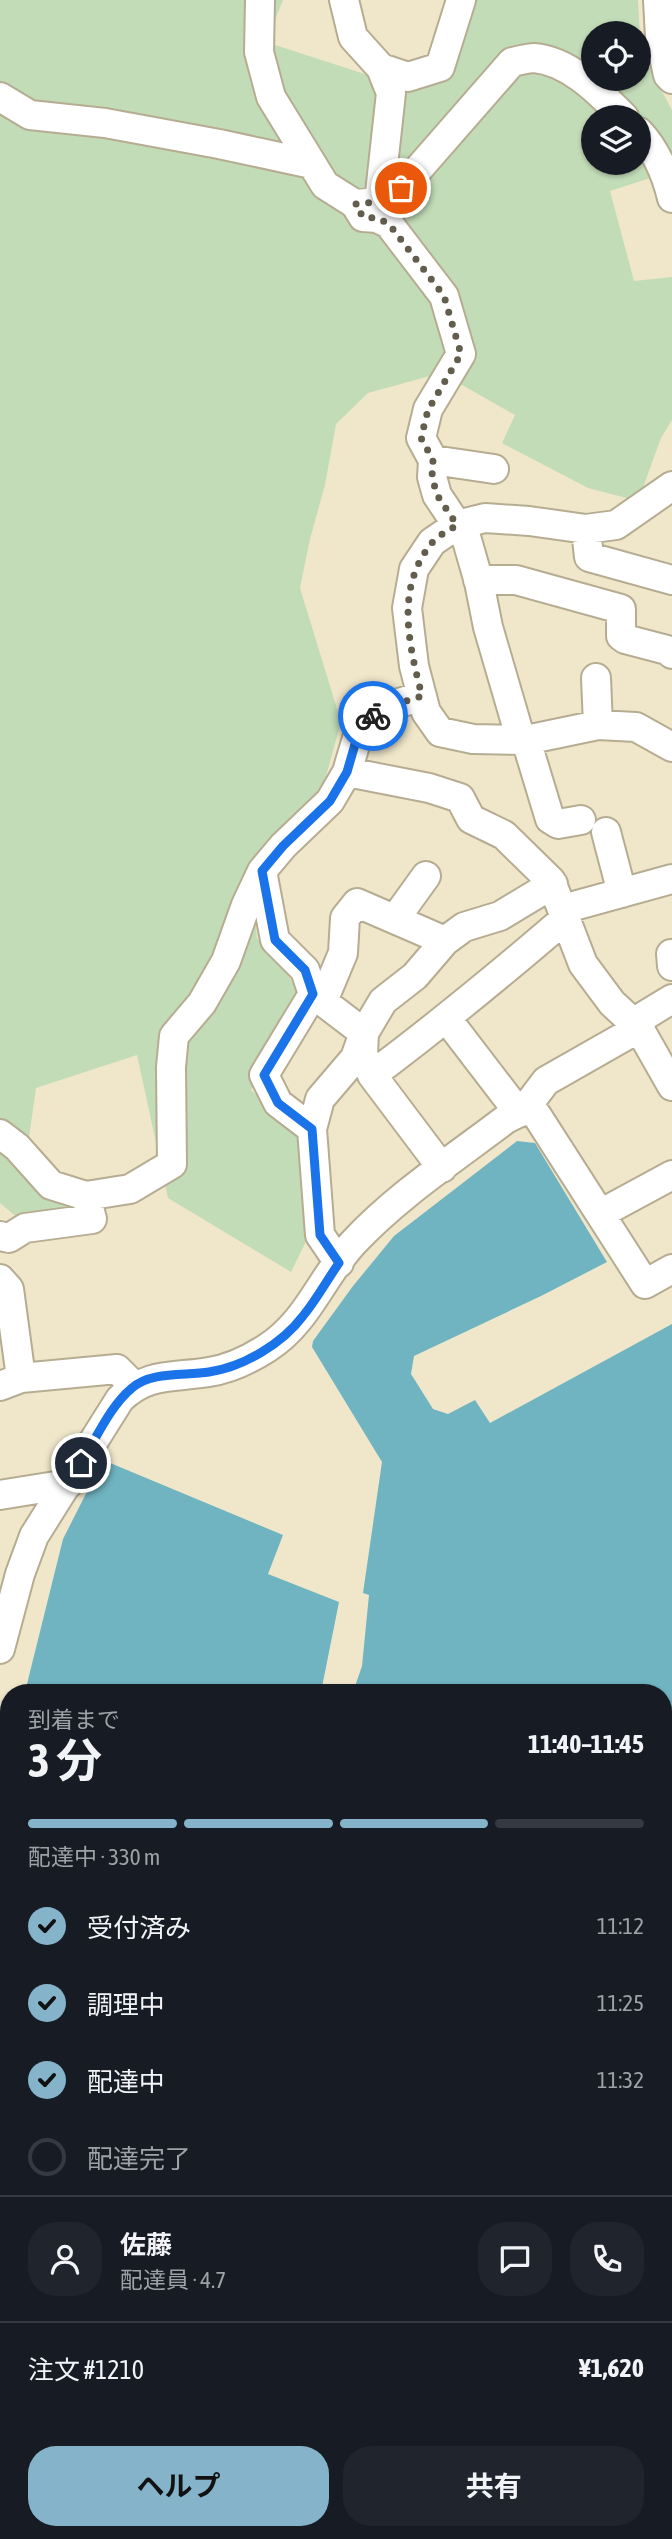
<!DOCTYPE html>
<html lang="ja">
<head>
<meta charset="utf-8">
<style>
  body { margin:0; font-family:"Asap Condensed","Noto Sans JP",sans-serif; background:#20242c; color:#f1f3f6; height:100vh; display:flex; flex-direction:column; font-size:26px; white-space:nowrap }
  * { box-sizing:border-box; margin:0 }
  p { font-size:23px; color:#9ea1a6 }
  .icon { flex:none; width:38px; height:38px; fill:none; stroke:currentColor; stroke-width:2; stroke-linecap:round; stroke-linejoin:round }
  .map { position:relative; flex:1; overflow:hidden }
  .panel { position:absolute; left:0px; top:1684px; width:672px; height:856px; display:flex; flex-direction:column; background:#171b24; border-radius:28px 28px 0 0; box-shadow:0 2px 5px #0004 }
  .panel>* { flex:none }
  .buttons { position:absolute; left:581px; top:21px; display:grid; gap:14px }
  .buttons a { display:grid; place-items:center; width:70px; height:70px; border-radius:50%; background:#171b24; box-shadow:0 2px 5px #0004; font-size:35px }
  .pin { position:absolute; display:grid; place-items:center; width:60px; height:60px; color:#fff; margin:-30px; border:4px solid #fff; border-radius:50%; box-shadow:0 2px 7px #0007 }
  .courier { position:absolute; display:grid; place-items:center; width:70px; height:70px; margin:-35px; border:5px solid #1a73e8; border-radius:50%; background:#fff; color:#222; box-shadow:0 2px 9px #0007 }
  .head em { font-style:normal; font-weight:700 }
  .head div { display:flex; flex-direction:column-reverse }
  .head { display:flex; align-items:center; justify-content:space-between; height:119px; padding:0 28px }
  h1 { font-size:46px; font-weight:700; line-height:52px }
  .bar { display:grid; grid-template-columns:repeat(4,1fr); gap:10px 7px; align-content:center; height:84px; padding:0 28px }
  .bar i { height:9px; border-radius:5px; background:#363941 }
  .bar .on { background:#85b3ca }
  .bar p { grid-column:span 4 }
  .line { display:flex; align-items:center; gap:18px; padding:0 28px; border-top:2px solid #363941 }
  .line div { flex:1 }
  .round { display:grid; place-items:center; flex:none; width:74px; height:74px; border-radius:28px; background:#20242c }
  ol { padding:0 28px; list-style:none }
  li { display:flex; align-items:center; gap:21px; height:77px }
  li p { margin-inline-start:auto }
  li .icon { padding:7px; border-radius:50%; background:#85b3ca; color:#111; stroke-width:4 }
  li:last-child { color:#9ea1a6 }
  li i { width:38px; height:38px; border:4px solid #363941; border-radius:50% }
  .action { display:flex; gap:14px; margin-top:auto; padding:14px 28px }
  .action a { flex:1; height:80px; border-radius:28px; background:#85b3ca; color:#111; font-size:28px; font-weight:700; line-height:80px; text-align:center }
  .action a+a { background:#20242c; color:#f1f3f6 }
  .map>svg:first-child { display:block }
  .green { fill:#c3dcb8; fill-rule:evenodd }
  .water { fill:#70b4c1 }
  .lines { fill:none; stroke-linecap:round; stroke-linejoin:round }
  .minor-casing { stroke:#b6ac92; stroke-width:32 }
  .minor { stroke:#fff; stroke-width:28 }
  .done { stroke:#625d4c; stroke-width:7; stroke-dasharray:0 12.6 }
  .route { stroke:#1a73e8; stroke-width:9 }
</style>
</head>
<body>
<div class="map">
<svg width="672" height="2539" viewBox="0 0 672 2539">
  <rect width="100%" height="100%" fill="#f0e7cb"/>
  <path class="green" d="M 0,0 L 283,0 L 266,42 L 408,88 L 466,0 L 638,0 L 641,52 L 672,110 L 672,171 L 610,191 L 634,281 L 672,277 L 672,420 L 661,438 L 638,501 L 588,488 L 502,443 L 515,415 L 441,373 L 368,393 L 336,424 L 325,485 L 310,539 L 300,588 L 341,722 L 322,791 L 250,869 L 257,938 L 279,960 L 301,997 L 251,1090 L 300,1134 L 315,1223 L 291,1272 L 168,1198 L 137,1055 L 36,1088 L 28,1145 L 83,1217 L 25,1224 L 0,1203 ZM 593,33 L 639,33 L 639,79 L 593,79 ZM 593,117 L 639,117 L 639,163 L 593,163 Z"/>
  <path class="water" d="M 517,1141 L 535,1143 L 607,1262 L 541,1296 L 414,1356 L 411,1374 L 433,1409 L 448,1414 L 475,1400 L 490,1423 L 672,1324 L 672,2539 L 0,2539 L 0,1791 L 9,1756 L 9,2530 L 663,2530 L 663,1692 L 353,1692 L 362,1666 L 369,1595 L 363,1593 L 382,1462 L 312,1347 L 313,1341 L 353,1286 L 394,1236 Z
    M 103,1460 L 283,1535 L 268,1574 L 339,1602 L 321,1692 L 25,1692 L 63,1539 Z"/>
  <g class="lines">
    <g class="minor-casing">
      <path id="minor" d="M 260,0 L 259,52 L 271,97 L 325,185 L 355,204 L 379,202 L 401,189 L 512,62 C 519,61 527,58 534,58 C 570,61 600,93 624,117
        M 344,0 L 353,37 L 381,68 L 391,93 L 379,202
        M 658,0 L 660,38 L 668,75 L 672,79
        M 381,68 L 408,77 L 440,67 L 461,0
        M 0,97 L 30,115 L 105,123 L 219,144 L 312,164
        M 639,132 C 656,150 666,174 672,198
        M 355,204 L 363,217 L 377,218 L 389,224 L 444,296 L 461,354 L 428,409 L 421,438 L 433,460 L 432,477 L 437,495 L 457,525
        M 433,460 L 494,469
        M 672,486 L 616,525 L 586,529 L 529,521 L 485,518 L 457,525 L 432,542 L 414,569 L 407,608 L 414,666 L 426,712 L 440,732 L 473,739 L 526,740 L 598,725 L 636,727 L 672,747
        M 462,523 L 479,582 L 488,627 L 521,740
        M 586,529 L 589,557 L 672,580
        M 478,580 L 516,580 L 621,609 L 621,636 L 625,639 L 667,650 L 672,654
        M 596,678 L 598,725
        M 526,740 L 550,819 L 558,824 L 581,820
        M 347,772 L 429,788 L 460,798 L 471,819 L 504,835 L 551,881 L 583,964 L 612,1003 L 639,1028 L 546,1081 L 524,1110
        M 606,832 L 622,893
        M 262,871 L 275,940 L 305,970 L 313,994 L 264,1075 L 278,1103 L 312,1129 L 320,1235 L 339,1263
        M 563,909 L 672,879
        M 395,919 L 426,876
        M 671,954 L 672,966
        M 313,994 L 364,1033 L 363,1054 L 372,1075 C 439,1025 503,972 566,918
        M 672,999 L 644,1016 L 639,1028 L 672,1086
        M 323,1001 L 343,953 L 345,918 L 357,903 L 445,941
        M 447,1019 L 519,1113
        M 372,1075 L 442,1168
        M 312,1129 L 320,1099 L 355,1058 L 364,1033 L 383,1001 L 415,976 L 445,941 L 464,927 L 500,916 L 553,884
        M 0,1134 L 17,1147 L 51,1185 L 86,1196
        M 600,1214 L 672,1175
        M 0,1236 L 9,1238 L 25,1228 L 92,1219 L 86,1196 L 130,1189 L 172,1164 L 171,1067 L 174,1036 L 202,1003 L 226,961 L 246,905 L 262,871 L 283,846 L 330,801 L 347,772 L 358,735 L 368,720 L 383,708 L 422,696
        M 0,1279 L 9,1289 L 21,1378
        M 0,1386 L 21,1378 L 117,1369 L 134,1386
        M 0,1495 L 68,1484
        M 0,1649 L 20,1574 L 34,1536 L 120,1399 C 148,1372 173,1378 209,1372 C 229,1369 250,1359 267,1348 C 308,1322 322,1276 354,1242 C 398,1195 455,1158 506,1119 L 524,1110 L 536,1114 L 645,1284 L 672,1269"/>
    </g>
    <use href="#minor" class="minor"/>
  </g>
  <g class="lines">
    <path class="done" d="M 373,716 L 383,708 L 422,696 C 409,645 395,589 431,544 C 437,536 448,531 457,525 L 437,495 L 432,477 L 433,460 L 421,438 L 428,410 L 461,354 L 444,296 L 389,224 L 377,218 L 363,217 L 355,204 L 379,202 L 401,188"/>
    <path class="route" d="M 81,1463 C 96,1439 110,1406 132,1388 C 151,1371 185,1376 209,1372 C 243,1367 282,1344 303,1316 C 317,1299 327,1280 339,1263 L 320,1235 L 312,1129 L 278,1103 L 264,1075 L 313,994 L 305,970 L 275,940 L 262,871 L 283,846 L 330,801 L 347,772 L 358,734 L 373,716"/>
  </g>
</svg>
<div class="buttons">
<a><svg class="icon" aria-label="locate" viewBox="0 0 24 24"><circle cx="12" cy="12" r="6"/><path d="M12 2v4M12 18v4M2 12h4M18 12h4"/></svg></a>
<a><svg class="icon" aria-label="layers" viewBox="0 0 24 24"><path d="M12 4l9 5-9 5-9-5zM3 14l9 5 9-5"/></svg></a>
</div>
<div class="pin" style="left:401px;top:188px;background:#ea580c"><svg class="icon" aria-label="bag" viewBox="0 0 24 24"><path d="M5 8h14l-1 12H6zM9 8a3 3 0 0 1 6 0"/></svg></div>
<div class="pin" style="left:81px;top:1463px;background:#1f2937"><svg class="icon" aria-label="home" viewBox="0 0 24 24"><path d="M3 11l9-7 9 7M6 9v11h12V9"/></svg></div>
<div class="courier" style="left:373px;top:716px"><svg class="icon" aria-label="bike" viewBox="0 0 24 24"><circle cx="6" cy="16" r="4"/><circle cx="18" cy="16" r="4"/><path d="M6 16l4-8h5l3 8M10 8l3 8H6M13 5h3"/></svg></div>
<section class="panel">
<div class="head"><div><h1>3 分</h1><p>到着まで</p></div><em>11:40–11:45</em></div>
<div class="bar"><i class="on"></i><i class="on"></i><i class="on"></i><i></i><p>配達中 · 330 m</p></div>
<ol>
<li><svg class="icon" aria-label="check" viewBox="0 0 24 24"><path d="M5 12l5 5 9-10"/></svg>受付済み<p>11:12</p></li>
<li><svg class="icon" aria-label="check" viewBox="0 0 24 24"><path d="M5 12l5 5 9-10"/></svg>調理中<p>11:25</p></li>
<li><svg class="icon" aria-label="check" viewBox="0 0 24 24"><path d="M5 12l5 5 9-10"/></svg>配達中<p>11:32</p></li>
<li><i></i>配達完了</li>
</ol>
<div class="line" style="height:126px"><a class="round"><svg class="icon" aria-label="person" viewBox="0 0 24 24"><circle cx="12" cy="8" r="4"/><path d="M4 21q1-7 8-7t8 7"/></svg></a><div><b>佐藤</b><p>配達員 · 4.7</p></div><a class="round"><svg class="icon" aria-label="chat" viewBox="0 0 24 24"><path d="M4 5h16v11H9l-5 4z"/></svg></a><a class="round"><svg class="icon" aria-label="phone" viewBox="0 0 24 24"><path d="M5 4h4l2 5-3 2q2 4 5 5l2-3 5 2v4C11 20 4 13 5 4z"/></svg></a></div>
<div class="line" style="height:91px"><div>注文 #1210</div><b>¥1,620</b></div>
<div class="action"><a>ヘルプ</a><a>共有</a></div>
</section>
</div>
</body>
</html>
